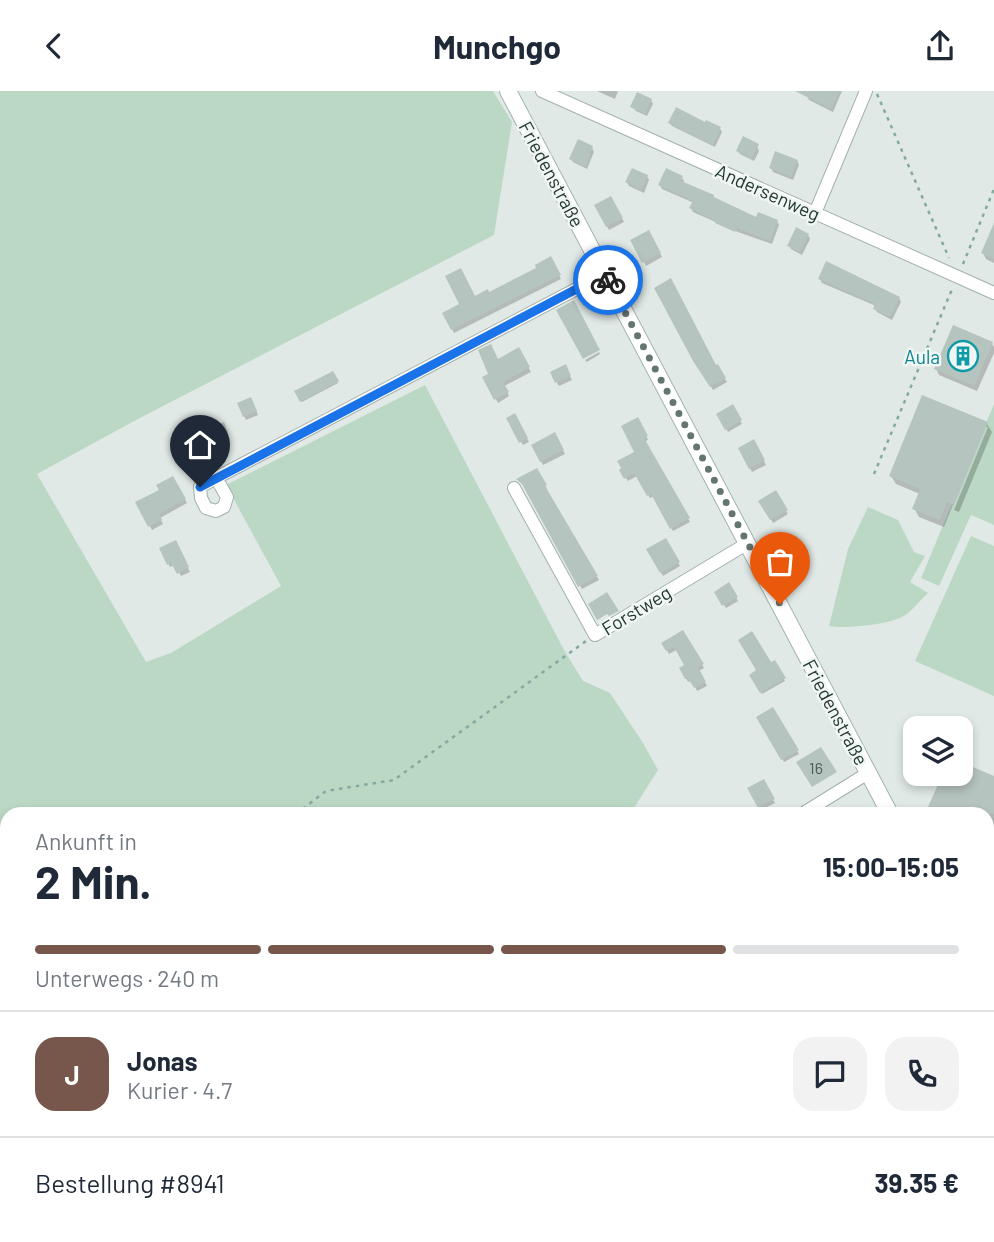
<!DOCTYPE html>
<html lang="de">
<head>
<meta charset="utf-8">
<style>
  body { margin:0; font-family:Barlow,sans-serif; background:#f2f2f3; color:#1f2937; height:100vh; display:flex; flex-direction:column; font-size:26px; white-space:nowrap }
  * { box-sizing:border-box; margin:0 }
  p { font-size:23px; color:#747a83 }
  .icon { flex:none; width:38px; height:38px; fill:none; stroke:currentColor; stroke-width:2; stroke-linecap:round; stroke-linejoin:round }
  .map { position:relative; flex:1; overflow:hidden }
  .details { position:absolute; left:0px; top:716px; width:994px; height:436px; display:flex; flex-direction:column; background:#fff; border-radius:21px 21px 0 0; box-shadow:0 4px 10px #0003 }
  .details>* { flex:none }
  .buttons { position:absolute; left:903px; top:625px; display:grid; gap:14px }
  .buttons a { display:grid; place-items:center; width:70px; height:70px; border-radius:14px; background:#fff; box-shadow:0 4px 10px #0003; font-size:35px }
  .pin { position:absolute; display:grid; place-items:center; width:60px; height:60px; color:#fff; margin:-72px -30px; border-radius:50% 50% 50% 0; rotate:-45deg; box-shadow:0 0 7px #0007 }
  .pin .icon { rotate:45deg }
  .courier { position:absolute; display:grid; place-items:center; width:70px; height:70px; margin:-35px; border:5px solid #1a73e8; border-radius:50%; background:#fff; color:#222; box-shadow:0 2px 9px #0007 }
  .headline em { font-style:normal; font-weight:700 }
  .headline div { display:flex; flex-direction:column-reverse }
  .headline { display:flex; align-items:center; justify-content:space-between; height:119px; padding:0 35px }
  h1 { font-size:46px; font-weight:700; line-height:52px }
  .bar { display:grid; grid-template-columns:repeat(4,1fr); gap:10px 7px; align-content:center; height:84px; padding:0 35px }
  .bar i { height:9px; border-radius:5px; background:#e0e1e3 }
  .bar .current { background:#77564b }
  .bar p { grid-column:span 4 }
  .line { display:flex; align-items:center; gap:18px; padding:0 35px; border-top:2px solid #e0e1e3 }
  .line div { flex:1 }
  .round { display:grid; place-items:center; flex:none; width:74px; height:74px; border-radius:21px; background:#f2f2f3 }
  header { display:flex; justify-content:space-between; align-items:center; height:91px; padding:0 35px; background:#fff; font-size:32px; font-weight:700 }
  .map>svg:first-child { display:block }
  .green { fill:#bbd8c5 }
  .shadow { fill:#0003 }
  .building { fill:#b6c4bf }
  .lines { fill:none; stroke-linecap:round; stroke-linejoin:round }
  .service-casing { stroke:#a4b0ad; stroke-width:8 }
  .minor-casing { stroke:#a4b0ad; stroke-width:14 }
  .secondary-casing { stroke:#a1b4ae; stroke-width:18 }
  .path { stroke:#84aaa0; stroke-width:2.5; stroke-dasharray:3.5 5; stroke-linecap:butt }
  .service { stroke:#fff; stroke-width:6 }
  .minor { stroke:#fff; stroke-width:12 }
  .secondary { stroke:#fff; stroke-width:16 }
  .done { stroke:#657672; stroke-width:7; stroke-dasharray:0 12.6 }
  .route { stroke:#1a73e8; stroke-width:9 }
  .labels { text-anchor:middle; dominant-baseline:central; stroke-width:5; stroke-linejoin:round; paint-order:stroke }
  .number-label { font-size:16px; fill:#485b56 }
  .street-label { font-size:19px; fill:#233833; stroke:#f0f6f4 }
  .culture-label { font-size:19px; fill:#0d838f; stroke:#f0f6f4; text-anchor:end }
</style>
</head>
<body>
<header><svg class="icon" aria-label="back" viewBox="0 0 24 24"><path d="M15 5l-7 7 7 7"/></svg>Munchgo<svg class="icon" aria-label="share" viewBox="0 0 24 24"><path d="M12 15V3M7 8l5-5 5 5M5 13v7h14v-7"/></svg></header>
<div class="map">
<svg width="994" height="1151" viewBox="0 0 994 1151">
  <rect width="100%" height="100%" fill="#e0e9e6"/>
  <path class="green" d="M 0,0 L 493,0 L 512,31 L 494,144 L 136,329 L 37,383 L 146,571 L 171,562 L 281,495 L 226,394 L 425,294 L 564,559 L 583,590 L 610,602 L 643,652 L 658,679 L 632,720 L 636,723 L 7,723 L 7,1144 L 369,1145 L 359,1151 L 0,1151 Z
    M 994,313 L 994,434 L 971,424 L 939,495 L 921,487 Z
    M 868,416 L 898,429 L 914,461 L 925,465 L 910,491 L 928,502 C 920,509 910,523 900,527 C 883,534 846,538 829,535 L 848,458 Z
    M 971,445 L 994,455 L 994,605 L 915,570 Z
    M 432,1144 L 585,1144 L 588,1151 L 421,1151 Z
    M 630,1145 L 685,1145 L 678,1151 L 633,1148 Z"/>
  <path class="shadow" d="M 597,0 L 618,0 L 615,8 Z
    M 810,0 L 842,0 L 833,21 L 809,9 L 807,5 Z
    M 651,9 L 653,13 L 647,25 L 636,20 L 633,16 Z
    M 670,32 L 706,33 L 720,38 L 722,41 L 715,56 L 672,35 Z
    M 756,53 L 759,60 L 754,70 L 740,63 L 738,60 Z
    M 592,57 L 594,61 L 587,78 L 573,71 L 571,68 Z
    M 797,70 L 799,74 L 793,89 L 773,81 L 771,77 Z
    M 647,85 L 649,89 L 644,102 L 629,95 L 627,91 Z
    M 682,87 L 684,90 L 683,92 L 757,128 L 777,130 L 779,134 L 772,153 L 738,141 L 693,121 L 691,117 L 694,112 L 662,98 L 660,94 Z
    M 611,107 L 624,131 L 609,139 L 596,115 Z
    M 994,137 L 994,172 L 986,168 L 983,162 Z
    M 649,141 L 662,166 L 646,175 L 632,150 Z
    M 808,144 L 810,148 L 802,164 L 791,158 L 789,154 Z
    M 551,168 L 561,188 L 454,242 L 444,223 L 474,208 L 488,203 L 538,178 Z
    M 820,188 L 899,207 L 901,211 L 892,229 L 877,221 L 875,218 L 876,215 L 822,192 Z
    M 992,253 L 994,256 L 994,262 L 977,300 L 939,284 L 936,278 Z
    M 518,259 L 531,281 L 504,295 L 509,305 L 498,312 L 485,287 L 491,284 L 498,270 Z
    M 599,261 L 600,263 L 587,271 L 585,269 Z
    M 695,269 L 716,276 L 717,275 L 727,291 L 713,299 Z
    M 565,276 L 572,289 L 559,295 L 552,282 Z
    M 333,282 L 338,292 L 302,311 L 297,301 Z
    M 253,312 L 258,324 L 246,329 L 239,313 Z
    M 732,315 L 742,333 L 728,341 L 718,324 Z
    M 514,324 L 529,351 L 523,354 L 508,327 Z
    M 638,328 L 648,349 L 644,351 L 690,431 L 673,440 L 654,405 L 650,407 L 637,385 L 628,390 L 621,380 L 636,361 Z
    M 987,333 L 992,341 L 959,421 L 954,419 L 988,336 L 984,336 L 944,436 L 919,426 L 914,417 L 920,403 L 896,393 L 891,385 Z
    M 199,335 L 206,350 L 193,357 L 185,341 Z
    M 555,344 L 565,363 L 543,374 L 533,354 Z
    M 753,350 L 766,374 L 752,381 L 740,357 Z
    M 536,379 L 547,398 L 545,399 L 599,489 L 582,498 L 526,396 L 518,389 Z
    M 173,387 L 187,412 L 160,427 L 163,433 L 152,439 L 137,411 L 161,400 Z
    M 776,402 L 788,423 L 773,432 L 761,410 Z
    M 794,448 L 803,462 L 790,470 L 781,455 Z
    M 666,449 L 680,475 L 663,485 L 649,459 Z
    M 175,451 L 190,481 L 181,485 L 175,474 L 170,476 L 161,458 Z
    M 729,494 L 738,510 L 726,517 L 716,501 Z
    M 682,541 L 704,577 L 699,580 L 707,595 L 697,600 L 692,589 L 688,591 L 681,577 L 687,574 L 678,558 L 669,563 L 663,552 Z
    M 775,571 L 785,590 L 762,603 L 751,584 Z
    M 773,619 L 799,663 L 784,671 L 768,642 Z
    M 961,673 L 994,687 L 994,773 L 987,770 L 987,723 L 934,723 L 930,716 L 961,682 Z
    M 763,690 L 775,712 L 761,719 L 750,697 Z
    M 987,988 L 994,1001 L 994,1008 L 987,1011 Z
    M 727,1144 L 752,1144 L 742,1151 L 731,1151 Z
    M 851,1144 L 868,1144 L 872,1151 L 851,1151 L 854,1149 Z
    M 893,1144 L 915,1144 L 916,1147 L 908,1151 L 896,1151 Z
    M 938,1144 L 960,1144 L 944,1151 L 941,1151 Z"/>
  <path class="building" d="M 795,0 L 840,0 L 831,18 Z
    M 637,1 L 652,8 L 645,23 L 630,16 Z
    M 676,16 L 705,31 L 706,29 L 721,36 L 713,54 L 668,32 Z
    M 743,45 L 759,53 L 752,68 L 736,60 Z
    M 578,48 L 593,55 L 586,76 L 569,68 Z
    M 775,60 L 798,69 L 791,86 L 769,77 Z
    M 632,77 L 648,84 L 642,99 L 625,91 Z
    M 666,77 L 683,85 L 681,90 L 714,104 L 714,106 L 756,126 L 758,121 L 778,129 L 770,150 L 737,137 L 735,141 L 715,132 L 716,130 L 689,117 L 693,110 L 658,94 Z
    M 611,105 L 623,127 L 606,136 L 594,114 Z
    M 994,132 L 994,168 L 981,162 Z
    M 796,136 L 809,143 L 800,161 L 787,155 Z
    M 649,139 L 661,162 L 642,172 L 630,149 Z
    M 551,165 L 561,184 L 451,239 L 442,222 L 459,213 L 445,185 L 461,177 L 475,205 L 488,198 L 489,201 L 536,177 L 535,174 Z
    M 826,170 L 900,206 L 890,226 L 873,218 L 875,213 L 818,188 Z
    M 671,187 L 716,274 L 718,273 L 726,287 L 710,296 L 693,270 L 654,197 Z
    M 574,209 L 600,259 L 583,268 L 556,219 Z
    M 953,234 L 993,251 L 974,295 L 934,278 Z
    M 491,253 L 498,268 L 519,256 L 530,276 L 503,291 L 509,301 L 494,309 L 482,286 L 488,283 L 478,259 Z
    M 566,273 L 571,285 L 555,292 L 550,281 Z
    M 333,280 L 339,290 L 300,311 L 294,300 Z
    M 922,304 L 988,331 L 954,414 L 947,411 L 940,429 L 912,418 L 920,398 L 889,385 Z
    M 251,306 L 257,320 L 243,326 L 237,312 Z
    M 733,313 L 742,329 L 725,339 L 716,323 Z
    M 515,322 L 528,347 L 519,352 L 506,327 Z
    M 638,326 L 648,345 L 644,347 L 690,427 L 670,438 L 651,403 L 647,405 L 634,382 L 624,388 L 619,379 L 621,377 L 617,370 L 634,361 L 621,335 Z
    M 224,331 L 228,341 L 217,347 L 212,336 Z
    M 199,333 L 206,346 L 189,354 L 183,341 Z
    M 555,341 L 564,359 L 540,371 L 531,354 Z
    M 754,348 L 765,369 L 749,378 L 738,357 Z
    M 537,377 L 547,394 L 545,395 L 598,485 L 578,496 L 522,393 L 516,388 Z
    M 173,385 L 186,408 L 159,423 L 162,429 L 148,436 L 135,411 L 159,399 L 156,394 Z
    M 776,399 L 788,419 L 770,429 L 758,410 Z
    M 795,445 L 802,458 L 786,467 L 779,454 Z
    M 666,447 L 680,471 L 660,482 L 646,458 Z
    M 176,449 L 189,476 L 177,483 L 171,472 L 167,474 L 159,457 Z
    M 729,491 L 738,506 L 722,515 L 714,501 Z
    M 607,501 L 619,520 L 609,525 L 607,523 L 597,529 L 588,513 Z
    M 683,539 L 704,573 L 698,576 L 706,591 L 694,597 L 688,587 L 685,588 L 679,577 L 684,574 L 674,556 L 666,560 L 661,552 Z
    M 752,540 L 771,571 L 775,569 L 786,587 L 760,602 L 749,584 L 756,579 L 738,549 Z
    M 773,616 L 799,659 L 781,669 L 756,626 Z
    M 821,656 L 837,681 L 812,696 L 796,671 Z
    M 961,671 L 994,685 L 994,723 L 941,723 L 928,716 L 943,682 L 961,682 Z
    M 764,688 L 775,708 L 758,717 L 747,697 Z"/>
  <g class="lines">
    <g class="service-casing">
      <path id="service" d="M 767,1144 L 771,1151"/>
    </g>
    <g class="minor-casing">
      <path id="minor" d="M 542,0 L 994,202
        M 815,122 L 866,0
        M 216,387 L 227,406 L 224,416 L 216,420 L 206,417 L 201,407 L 200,396 L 216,387 L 605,183
        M 514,397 L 595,544 L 748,452
        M 802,723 L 868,682
        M 987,1030 L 994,1026
        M 782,1151 L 791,1144"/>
    </g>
    <g class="secondary-casing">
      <path id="secondary" d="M 508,0 L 890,723
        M 987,905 L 994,918"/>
    </g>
    <path class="path" d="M 877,3 L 949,167
      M 963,173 L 994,98
      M 874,383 L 953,196
      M 296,723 L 326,700 L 394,689 L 586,550
      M 987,881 L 993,893
      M 0,885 L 7,881
      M 395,1151 L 403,1144"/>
    <use href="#service" class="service"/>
    <use href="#minor" class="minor"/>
    <use href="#secondary" class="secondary"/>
  </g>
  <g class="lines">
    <path class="done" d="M 608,189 L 780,513"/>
    <path class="route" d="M 200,396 L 605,183 L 608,189"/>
  </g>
  <defs>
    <g id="building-ring" transform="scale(1.575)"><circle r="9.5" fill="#f0f6f4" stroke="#0f9aa8" stroke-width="1.5"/><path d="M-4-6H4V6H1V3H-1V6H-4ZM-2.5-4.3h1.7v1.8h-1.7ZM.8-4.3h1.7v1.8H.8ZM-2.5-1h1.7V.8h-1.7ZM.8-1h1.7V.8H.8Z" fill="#0f9aa8"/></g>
  </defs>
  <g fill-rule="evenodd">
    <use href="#building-ring" x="963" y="265"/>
  </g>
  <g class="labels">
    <g class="number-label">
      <text x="816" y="676">16</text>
    </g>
    <g class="street-label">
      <text transform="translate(552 83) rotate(62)">Friedenstraße</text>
      <text transform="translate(768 101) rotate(24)">Andersenweg</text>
      <text transform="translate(636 519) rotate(-31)">Forstweg</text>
      <text transform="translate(836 621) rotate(62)">Friedenstraße</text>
    </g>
    <g class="culture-label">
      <text x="940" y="265">Aula</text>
    </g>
  </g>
</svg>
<div class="buttons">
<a><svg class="icon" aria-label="layers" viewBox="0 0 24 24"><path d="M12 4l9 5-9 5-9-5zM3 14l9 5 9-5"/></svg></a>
</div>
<div class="pin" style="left:780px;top:513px;background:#ea580c"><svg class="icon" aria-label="bag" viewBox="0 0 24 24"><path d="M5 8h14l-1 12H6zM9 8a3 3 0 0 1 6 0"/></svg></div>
<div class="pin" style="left:200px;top:396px;background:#1f2937"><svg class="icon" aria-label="home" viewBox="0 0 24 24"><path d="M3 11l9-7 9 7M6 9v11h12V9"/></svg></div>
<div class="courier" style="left:608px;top:189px"><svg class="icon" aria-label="bike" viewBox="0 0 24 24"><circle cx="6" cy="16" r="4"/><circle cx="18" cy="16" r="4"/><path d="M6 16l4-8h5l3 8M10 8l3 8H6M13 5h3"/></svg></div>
<section class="details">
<div class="headline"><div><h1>2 Min.</h1><p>Ankunft in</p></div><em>15:00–15:05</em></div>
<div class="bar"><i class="current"></i><i class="current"></i><i class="current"></i><i></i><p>Unterwegs · 240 m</p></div>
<div class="line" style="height:126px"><b class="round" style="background:#77564b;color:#fff">J</b><div><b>Jonas</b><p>Kurier · 4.7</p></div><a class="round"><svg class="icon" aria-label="chat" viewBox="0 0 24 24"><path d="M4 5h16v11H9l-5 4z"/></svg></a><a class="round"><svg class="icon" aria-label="phone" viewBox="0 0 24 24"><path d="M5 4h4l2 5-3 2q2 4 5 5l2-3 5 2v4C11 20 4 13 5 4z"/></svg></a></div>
<div class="line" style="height:91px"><div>Bestellung #8941</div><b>39.35 €</b></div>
</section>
</div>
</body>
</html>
